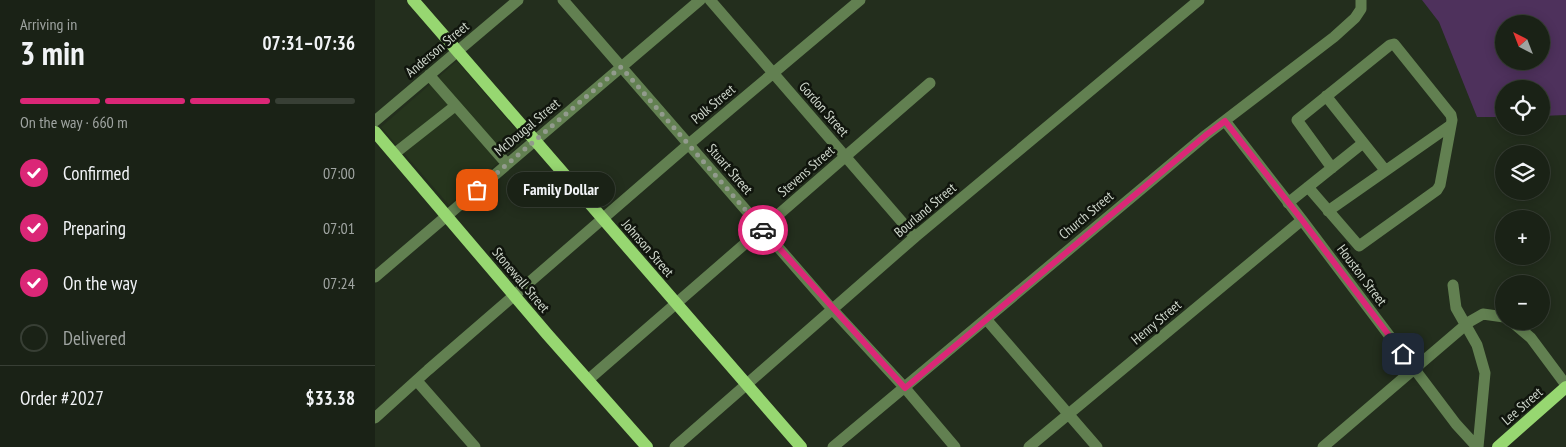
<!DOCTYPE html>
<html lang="en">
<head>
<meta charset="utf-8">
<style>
  body { margin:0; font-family:"PT Sans Narrow",sans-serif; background:#272f23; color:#f1f3f6; height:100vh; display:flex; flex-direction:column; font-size:19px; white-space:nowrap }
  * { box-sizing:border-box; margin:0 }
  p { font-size:16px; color:#9fa4a1 }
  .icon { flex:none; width:28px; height:28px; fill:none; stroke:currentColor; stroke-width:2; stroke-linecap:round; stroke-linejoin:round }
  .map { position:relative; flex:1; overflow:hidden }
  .sheet { display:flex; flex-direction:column; background:#1a2216; width:375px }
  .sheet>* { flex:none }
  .needle { width:32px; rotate:318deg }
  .buttons { position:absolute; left:1120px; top:15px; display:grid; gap:10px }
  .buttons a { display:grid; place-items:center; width:55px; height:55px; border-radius:50%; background:#1a2216; box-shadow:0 2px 12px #0003,0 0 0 1px #383f35; font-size:25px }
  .pin { position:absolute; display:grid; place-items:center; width:42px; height:42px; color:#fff; margin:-21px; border-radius:10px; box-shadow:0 2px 8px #0006 }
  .courier { position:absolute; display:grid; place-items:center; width:50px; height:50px; margin:-25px; border:4px solid #db2777; border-radius:50%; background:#fff; color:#222; box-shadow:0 1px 6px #0007 }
  .bubble { position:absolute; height:35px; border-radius:18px; background:#1a2216; box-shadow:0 2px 12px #0003,0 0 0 1px #383f35; font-size:16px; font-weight:700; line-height:35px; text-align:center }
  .head em { font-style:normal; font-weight:700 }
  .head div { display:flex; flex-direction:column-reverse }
  .head { display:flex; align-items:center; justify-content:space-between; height:85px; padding:0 20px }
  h1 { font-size:32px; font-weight:700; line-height:38px }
  .bar { display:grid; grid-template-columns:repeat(4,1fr); gap:8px 5px; align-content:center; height:60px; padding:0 20px }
  .bar i { height:6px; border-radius:4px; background:#383f35 }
  .bar .selected { background:#db2777 }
  .bar p { grid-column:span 4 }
  .line { display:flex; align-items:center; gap:12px; padding:0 20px; border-top:1px solid #383f35 }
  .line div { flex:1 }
  ol { padding:0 20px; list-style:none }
  li { display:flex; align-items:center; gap:15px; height:55px }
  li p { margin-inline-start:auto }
  li .icon { padding:5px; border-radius:50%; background:#db2777; color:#fff; stroke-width:4 }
  li:last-child { color:#9fa4a1 }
  li i { width:28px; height:28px; border:2px solid #383f35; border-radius:50% }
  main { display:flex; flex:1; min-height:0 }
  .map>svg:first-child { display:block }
  .built { fill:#26351d }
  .green { fill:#4e315c; fill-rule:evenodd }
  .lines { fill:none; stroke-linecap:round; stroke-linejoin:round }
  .minor { stroke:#628051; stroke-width:11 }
  .major { stroke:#97d771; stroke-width:12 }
  .done { stroke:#929b8d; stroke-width:5; stroke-dasharray:0 9 }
  .route { stroke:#db2777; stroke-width:6 }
  .labels { text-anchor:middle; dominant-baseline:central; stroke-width:5; stroke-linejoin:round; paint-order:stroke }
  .street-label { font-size:14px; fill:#cdd5ca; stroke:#10150d }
</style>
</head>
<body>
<main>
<section class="sheet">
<div class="head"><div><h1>3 min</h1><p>Arriving in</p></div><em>07:31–07:36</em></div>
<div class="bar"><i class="selected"></i><i class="selected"></i><i class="selected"></i><i></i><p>On the way · 660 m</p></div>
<ol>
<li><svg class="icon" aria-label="check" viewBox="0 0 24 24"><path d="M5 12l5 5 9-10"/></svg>Confirmed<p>07:00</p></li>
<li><svg class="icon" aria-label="check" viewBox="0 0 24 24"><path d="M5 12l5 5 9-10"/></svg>Preparing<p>07:01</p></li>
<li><svg class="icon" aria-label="check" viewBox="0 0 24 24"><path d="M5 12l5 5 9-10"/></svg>On the way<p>07:24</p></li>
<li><i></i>Delivered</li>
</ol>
<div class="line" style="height:65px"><div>Order #2027</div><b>$33.38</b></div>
</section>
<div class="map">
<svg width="1191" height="447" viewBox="0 0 1191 447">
  <rect width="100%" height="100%" fill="#232e1d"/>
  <path class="built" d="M 82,61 L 150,140 L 74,205 L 6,127 Z"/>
  <path class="green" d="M 1047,0 L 1191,0 L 1191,115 L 1166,116 L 1166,89 L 1129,89 L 1129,117 L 1102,117 L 1064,22 ZM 1129,24 L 1166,24 L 1166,61 L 1129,61 Z"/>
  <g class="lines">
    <path class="minor" d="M 188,0 L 457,309 L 530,388 L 580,447
      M 335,0 L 540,237
      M 54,75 L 132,164
      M 951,96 L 1010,170
      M 0,121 L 143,0
      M 850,121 L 927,220 L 1081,424 L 1102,447
      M 19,154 L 80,106
      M 933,187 L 984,246 L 1062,190 L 1065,185 L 1077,120 L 1076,115 L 1019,44 L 1015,45 L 922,120 L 957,168
      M 913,203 L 988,143
      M 953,211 L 1076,125
      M 0,277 L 325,0
      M 1078,285 L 1081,308 L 1102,345 L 1110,373 L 1103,447
      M 611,319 L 722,447
      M 1136,321 L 1156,338 L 1191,385
      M 213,380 L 555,83
      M 42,381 L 100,447
      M 0,418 L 53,370 L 314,144 L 485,0
      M 300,447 L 540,237 L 824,0
      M 458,447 L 831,135 L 959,37 L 980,18 L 986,9 L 986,0
      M 654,447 L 927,220
      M 948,447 L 1094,322 L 1108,314 L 1129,317"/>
    <path class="major" d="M 38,0 L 426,447
      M 0,132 L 172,334 L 272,447
      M 1123,447 L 1191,387"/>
  </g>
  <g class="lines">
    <path class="done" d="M 102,190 L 246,67 L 388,230"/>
    <path class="route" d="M 388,230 L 530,388 L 831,135 L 850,121 L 927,220 L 1028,354"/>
  </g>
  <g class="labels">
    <g class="street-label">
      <text transform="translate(62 49) rotate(-40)">Anderson Street</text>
      <text transform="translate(338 104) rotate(-40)">Polk Street</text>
      <text transform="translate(449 109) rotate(49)">Gordon Street</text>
      <text transform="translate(152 127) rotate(-40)">McDougal Street</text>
      <text transform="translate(355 169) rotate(49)">Stuart Street</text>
      <text transform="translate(431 171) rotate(-41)">Stevens Street</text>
      <text transform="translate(550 210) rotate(-40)">Bourland Street</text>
      <text transform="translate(711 215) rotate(-40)">Church Street</text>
      <text transform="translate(273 248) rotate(49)">Johnson Street</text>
      <text transform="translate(987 275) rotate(53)">Houston Street</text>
      <text transform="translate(146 280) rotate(50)">Stonewall Street</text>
      <text transform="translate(781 322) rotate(-40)">Henry Street</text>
      <text transform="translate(1147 406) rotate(-41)">Lee Street</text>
    </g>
  </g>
</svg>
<div class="buttons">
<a><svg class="needle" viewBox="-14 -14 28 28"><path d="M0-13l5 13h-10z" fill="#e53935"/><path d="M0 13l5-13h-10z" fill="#9fa4a1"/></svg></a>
<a><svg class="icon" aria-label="locate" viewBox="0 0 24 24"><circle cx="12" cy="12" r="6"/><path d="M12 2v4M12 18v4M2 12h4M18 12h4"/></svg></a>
<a><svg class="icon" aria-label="layers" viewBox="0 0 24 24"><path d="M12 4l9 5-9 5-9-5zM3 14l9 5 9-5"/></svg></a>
<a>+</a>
<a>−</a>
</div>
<div class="pin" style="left:102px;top:190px;background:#ea580c"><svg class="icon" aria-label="bag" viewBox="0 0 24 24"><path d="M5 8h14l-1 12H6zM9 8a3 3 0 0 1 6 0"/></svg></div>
<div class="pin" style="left:1028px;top:354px;background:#1f2937"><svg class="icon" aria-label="home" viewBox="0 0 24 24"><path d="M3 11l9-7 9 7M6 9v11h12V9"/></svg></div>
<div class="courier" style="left:388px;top:230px"><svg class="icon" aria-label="car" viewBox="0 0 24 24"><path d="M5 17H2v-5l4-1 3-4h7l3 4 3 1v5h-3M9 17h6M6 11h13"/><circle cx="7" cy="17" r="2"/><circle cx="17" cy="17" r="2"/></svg></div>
<div class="bubble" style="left:132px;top:172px;width:108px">Family Dollar</div>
</div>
</main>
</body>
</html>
